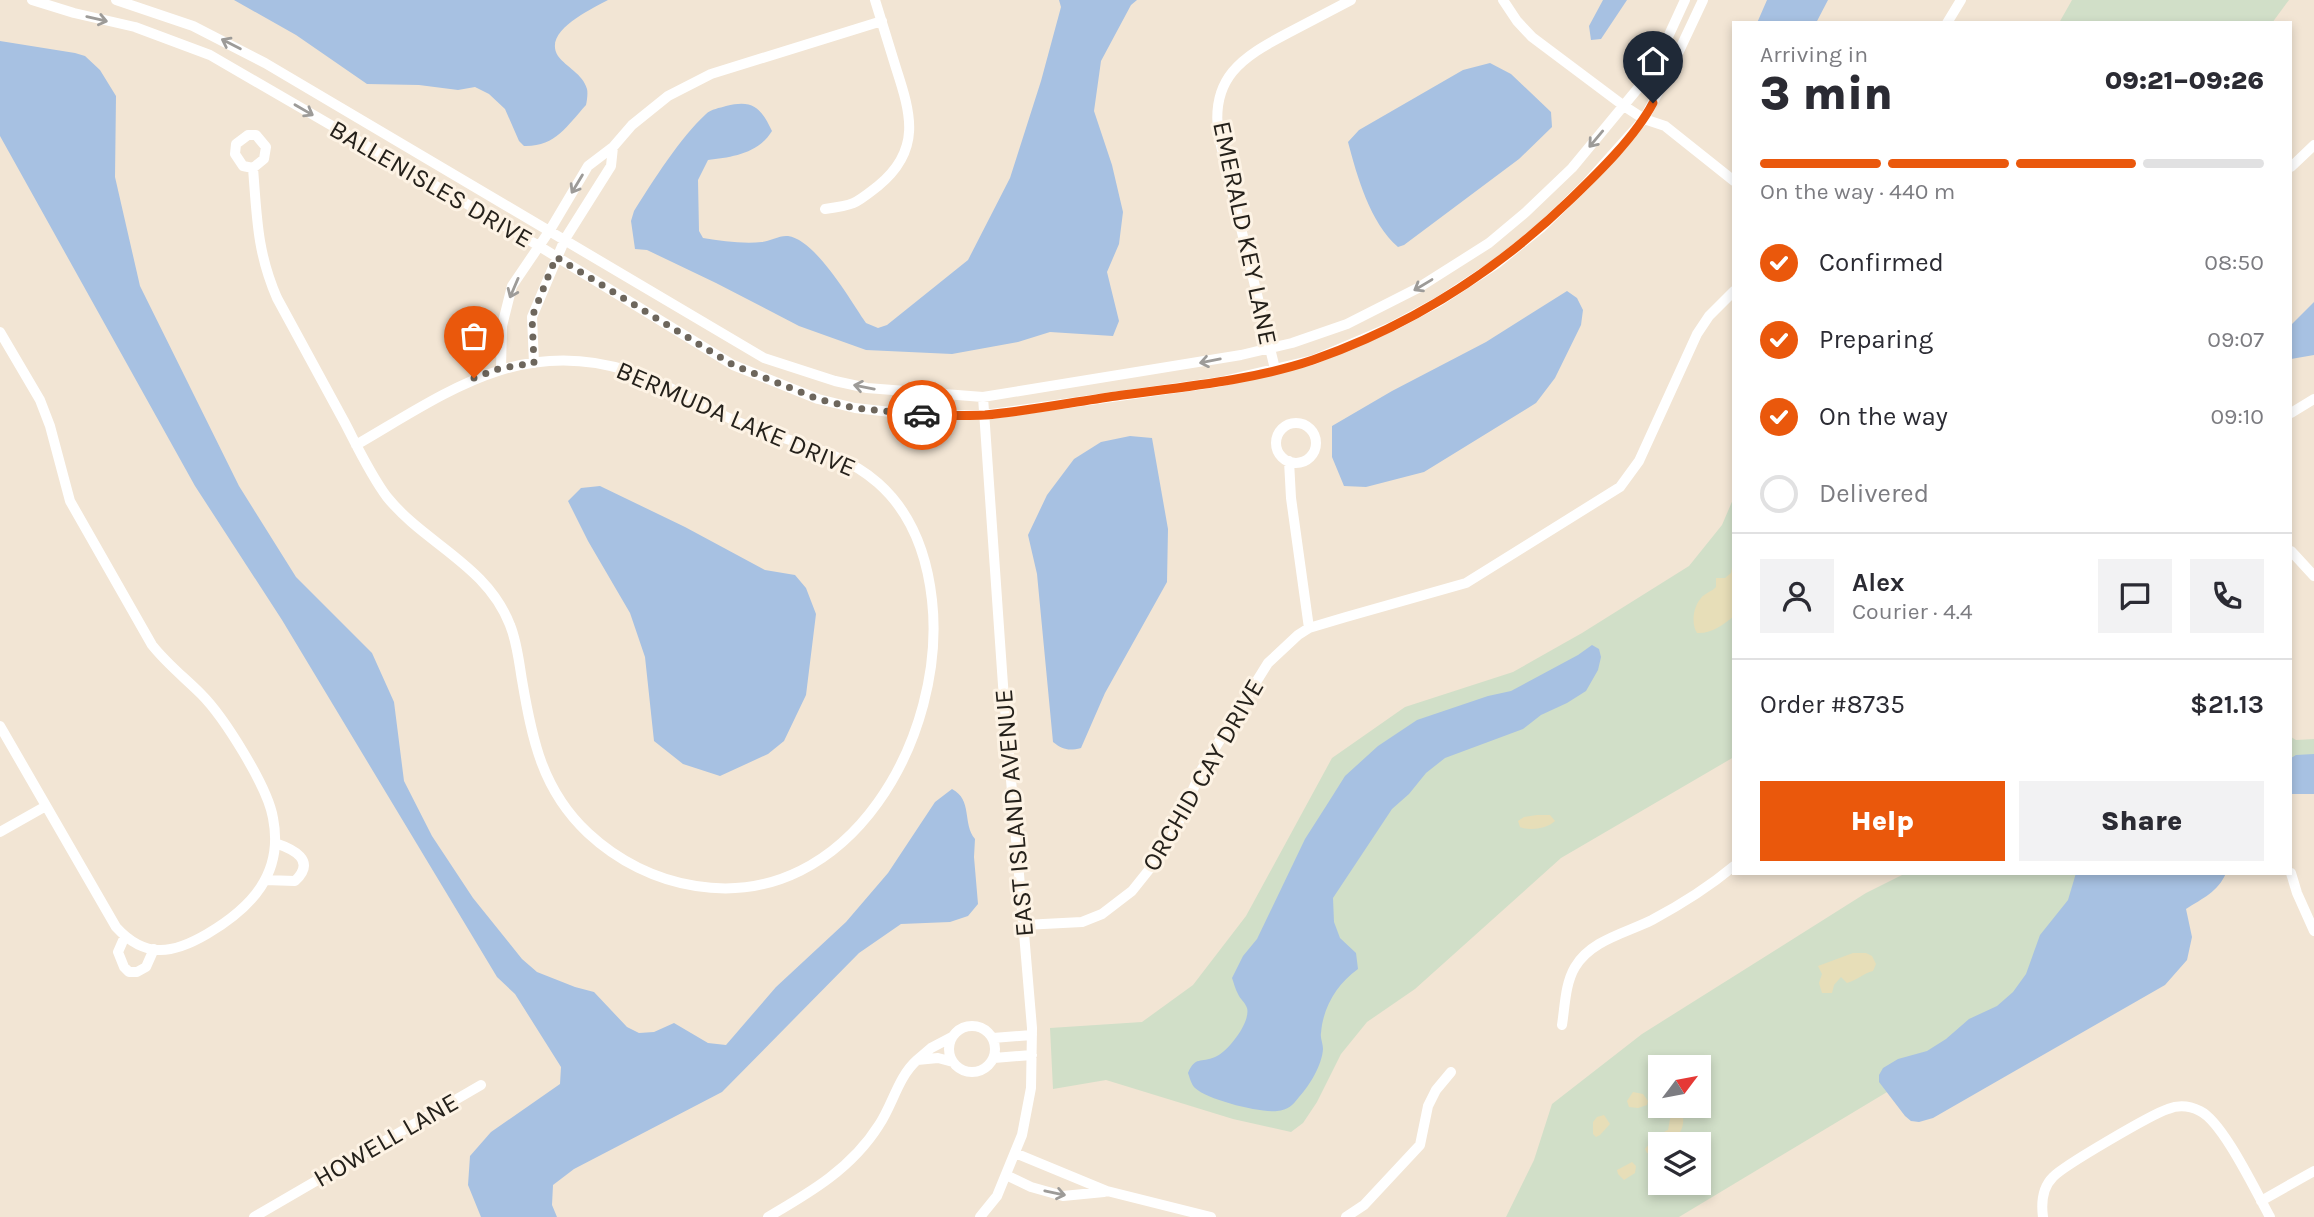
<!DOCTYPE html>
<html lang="en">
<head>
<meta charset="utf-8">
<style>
  body { margin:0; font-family:Karla,sans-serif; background:#f2f2f3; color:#2b2b33; height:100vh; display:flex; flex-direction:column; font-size:26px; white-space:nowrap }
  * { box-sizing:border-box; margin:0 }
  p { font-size:23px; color:#7c7c81 }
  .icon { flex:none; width:38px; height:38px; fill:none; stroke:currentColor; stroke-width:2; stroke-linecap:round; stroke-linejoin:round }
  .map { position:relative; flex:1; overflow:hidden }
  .sheet { position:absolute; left:1732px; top:21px; width:560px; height:854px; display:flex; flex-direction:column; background:#fff; border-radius:0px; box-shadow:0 4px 10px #0003 }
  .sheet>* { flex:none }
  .needle { width:46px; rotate:58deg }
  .tools { position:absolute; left:1648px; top:1055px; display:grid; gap:14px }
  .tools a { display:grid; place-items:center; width:63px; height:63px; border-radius:0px; background:#fff; box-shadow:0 4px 10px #0003; font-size:35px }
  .pin { position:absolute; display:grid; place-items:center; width:60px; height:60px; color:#fff; margin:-72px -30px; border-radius:50% 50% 50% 0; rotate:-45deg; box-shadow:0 0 7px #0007 }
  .pin .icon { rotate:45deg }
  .courier { position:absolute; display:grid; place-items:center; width:70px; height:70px; margin:-35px; border:5px solid #ea580c; border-radius:50%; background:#fff; color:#222; box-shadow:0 2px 9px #0007 }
  .overview em { font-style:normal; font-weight:800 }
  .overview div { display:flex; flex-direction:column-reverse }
  .overview { display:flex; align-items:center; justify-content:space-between; height:119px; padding:0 28px }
  h1 { font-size:46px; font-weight:800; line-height:52px }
  .bar { display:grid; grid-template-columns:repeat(4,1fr); gap:10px 7px; align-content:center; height:84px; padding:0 28px }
  .bar i { height:9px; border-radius:5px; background:#e1e1e2 }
  .bar .on { background:#ea580c }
  .bar p { grid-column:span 4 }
  .line { display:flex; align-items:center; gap:18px; padding:0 28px; border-top:2px solid #e1e1e2 }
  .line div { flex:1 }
  .round { display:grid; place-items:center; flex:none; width:74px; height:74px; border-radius:0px; background:#f2f2f3 }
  ol { padding:0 28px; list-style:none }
  li { display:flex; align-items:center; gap:21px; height:77px }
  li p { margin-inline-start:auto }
  li .icon { padding:7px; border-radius:50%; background:#ea580c; color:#fff; stroke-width:4 }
  li:last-child { color:#7c7c81 }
  li i { width:38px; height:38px; border:4px solid #e1e1e2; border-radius:50% }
  .button { display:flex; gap:14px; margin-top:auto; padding:14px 28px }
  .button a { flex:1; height:80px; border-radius:0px; background:#ea580c; color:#fff; font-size:28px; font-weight:800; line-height:80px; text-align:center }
  .button a+a { background:#f2f2f3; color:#2b2b33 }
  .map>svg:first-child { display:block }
  .green { fill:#d1dfc8; fill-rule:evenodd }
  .sand { fill:#e7deb8 }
  .water { fill:#a7c1e2 }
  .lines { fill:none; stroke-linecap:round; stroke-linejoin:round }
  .minor { stroke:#fff; stroke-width:10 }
  .oneway { stroke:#9d9b98 }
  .done { stroke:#6d665c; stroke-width:7; stroke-dasharray:0 12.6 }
  .route { stroke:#ea580c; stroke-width:9 }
  .labels { text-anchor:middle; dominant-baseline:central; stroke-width:6; stroke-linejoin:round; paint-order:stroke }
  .street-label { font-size:26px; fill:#25211b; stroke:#fdf3e5 }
</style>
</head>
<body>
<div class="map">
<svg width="2314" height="1217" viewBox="0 0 2314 1217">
  <rect width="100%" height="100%" fill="#f2e5d4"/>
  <path class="green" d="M 2072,0 L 2289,0 L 2272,23 L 2059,23 Z
    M 1734,497 L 1734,757 L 1561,858 L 1415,989 L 1367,1022 L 1341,1054 L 1317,1102 L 1303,1123 L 1291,1132 L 1233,1119 L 1106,1080 L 1053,1089 L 1050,1028 L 1142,1022 L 1193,985 L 1246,916 L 1332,758 L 1405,707 L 1513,672 L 1582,633 L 1689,566 L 1722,525 Z
    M 2291,737 L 2296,740 L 2314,739 L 2314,780 L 2291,783 Z
    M 1906,873 L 2119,873 L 2047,979 L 1967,1044 L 1679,1217 L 1506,1217 L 1534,1160 L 1552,1104 L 1642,1034 L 1866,893 ZM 1661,1068 L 1699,1068 L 1699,1106 L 1661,1106 ZM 1661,1144 L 1699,1144 L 1699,1183 L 1661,1183 Z"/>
  <path class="sand" d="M 1734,554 L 1734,616 C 1723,625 1711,634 1697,633 C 1691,624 1693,607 1701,598 C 1705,593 1711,592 1716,587 L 1716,578 L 1725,578 L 1731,573 Z
    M 1537,815 L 1550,815 L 1555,821 C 1547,829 1529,831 1520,827 L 1518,821 L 1524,817 Z
    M 1853,953 L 1866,953 L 1872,956 L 1876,964 L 1873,971 C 1864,973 1857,980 1847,983 L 1841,977 L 1834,985 L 1832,993 L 1822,993 L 1819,983 L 1822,974 L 1818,966 Z
    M 1633,1092 L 1643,1094 L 1648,1101 L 1647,1105 L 1638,1108 L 1629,1107 L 1627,1101 Z
    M 1680,1110 C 1689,1123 1678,1144 1661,1144 L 1661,1151 L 1657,1154 L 1647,1153 L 1645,1149 C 1650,1142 1654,1143 1658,1139 C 1662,1135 1661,1133 1668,1130 L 1671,1114 Z
    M 1604,1115 L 1610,1124 L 1600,1135 L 1596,1137 L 1593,1134 L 1593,1122 L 1597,1117 Z
    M 1632,1162 L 1636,1166 L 1635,1173 L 1624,1180 L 1618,1174 L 1617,1170 Z"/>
  <path class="water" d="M 234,0 L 608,0 C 592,9 542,31 558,56 C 566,67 583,74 587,89 C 588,93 587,101 586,105 C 567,126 555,147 524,146 L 519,141 L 505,109 L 489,94 L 475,87 L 458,90 L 419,85 L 367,84 L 296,35 Z
    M 1059,0 L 1137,0 L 1131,5 L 1101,61 L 1094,111 L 1112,165 L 1123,212 L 1119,244 L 1107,272 L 1119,321 L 1113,336 L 1050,332 L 1018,342 L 952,354 L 866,350 L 799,326 L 716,283 L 647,250 L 635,249 L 631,221 L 634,211 C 653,181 680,138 706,114 C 711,109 720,108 726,106 C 753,99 761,108 772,131 C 758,154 731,157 708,160 L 698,180 L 699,231 L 703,238 C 722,241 743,244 762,242 C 770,241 780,235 788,236 C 816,240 850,300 866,323 L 878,328 L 887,325 L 968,260 L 1010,178 L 1041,81 L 1061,7 Z
    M 1603,0 L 1627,0 L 1601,39 L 1591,40 L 1589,26 Z
    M 1767,0 L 1828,0 L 1816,23 L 1757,23 Z
    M 0,41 L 75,53 L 85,56 L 100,70 L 116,96 L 115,177 L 140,286 L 239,486 L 296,577 L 372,653 L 394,702 L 404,781 L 432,836 L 473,898 L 522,959 L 537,972 L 575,987 L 594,992 L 627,1027 L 639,1033 L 654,1032 L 674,1023 L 708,1043 L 726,1045 L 776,987 L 846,922 L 888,873 L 935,802 L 952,789 C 973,800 962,823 975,839 L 974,857 L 978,904 L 968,916 L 950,922 L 901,924 L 859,953 L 722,1092 L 574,1169 L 553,1185 L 552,1205 L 557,1217 L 481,1217 L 468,1185 L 470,1156 L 491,1132 L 560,1084 L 561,1067 L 515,994 L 497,977 L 282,620 L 195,486 L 0,136 Z
    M 1490,63 L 1511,74 L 1551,112 L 1552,127 L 1519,159 L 1404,245 L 1398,247 C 1370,223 1357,176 1348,142 L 1359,130 L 1463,70 Z
    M 1567,291 L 1577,298 L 1583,310 L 1581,325 L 1555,378 L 1536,403 L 1424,472 L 1366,487 L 1344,486 L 1332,457 L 1332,426 L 1392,391 L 1486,342 Z
    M 2314,302 L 2314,355 L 2291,359 L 2291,325 Z
    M 1130,436 L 1152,438 L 1168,529 L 1167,582 L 1105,693 L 1081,748 C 1069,751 1063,750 1053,742 L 1037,574 L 1028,535 L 1047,495 L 1074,459 L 1101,442 Z
    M 600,486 L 685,527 L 765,570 L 795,575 L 806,588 L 816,614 L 806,695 L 784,741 L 768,754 L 720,776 L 683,764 L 654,741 L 645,657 L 630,613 L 588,541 L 568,501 L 581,488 Z
    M 1592,645 L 1599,649 L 1601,657 L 1598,670 L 1586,691 L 1567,703 L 1541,715 L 1523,729 L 1445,758 L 1426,773 L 1409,794 L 1392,809 L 1333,898 L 1334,922 L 1340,938 L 1356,953 L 1358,969 C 1337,984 1323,1007 1321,1033 C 1320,1038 1323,1043 1323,1049 C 1322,1065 1310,1085 1299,1097 C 1293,1105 1288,1110 1277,1111 C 1260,1113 1208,1100 1195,1088 C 1191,1084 1190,1078 1188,1073 C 1195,1056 1201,1063 1215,1057 C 1228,1052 1251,1022 1247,1008 C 1245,1002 1240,999 1238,994 C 1235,989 1234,983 1232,978 L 1243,956 L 1257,939 L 1305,839 L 1328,803 L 1345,776 L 1378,746 L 1417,720 L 1488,696 L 1511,691 L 1578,655 Z
    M 2314,754 L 2314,794 L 2291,794 L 2291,758 L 2296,755 Z
    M 2076,873 L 2226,873 C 2218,892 2203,898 2186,909 L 2192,937 L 2187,960 L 2165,985 L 1933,1118 L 1919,1122 L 1911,1121 L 1905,1116 L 1879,1082 L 1879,1075 L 1883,1068 L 1898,1059 L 1927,1051 L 1946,1039 L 1969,1019 L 1997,1006 L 2013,992 L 2026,974 L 2040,935 L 2068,900 Z"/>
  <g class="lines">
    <path class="minor" d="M 32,0 L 74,13 L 135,27 L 210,55 L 534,243 L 733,365 L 818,399 L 855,408 L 918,415 L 984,415 L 1219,382 L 1313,360 L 1393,326 L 1438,302 L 1496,264 L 1542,227 L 1585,185 L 1644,119 L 1672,66 L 1703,0
      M 116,0 L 193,26 L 265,63 L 764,358 L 835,381 L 867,388 L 983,397 L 1241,355 L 1292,343 L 1347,324 L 1418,288 L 1489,243 L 1526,212 L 1572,168 L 1639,87 L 1662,50 L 1685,0
      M 1503,0 L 1517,21 L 1532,37 L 1624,106 L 1644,119 L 1665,126 L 1734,181
      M 1947,23 L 1961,0
      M 2291,167 L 2314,145
      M 253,168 L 264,159 L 266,147 L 256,135 L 248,135 L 236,144 L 235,154 L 243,166 L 253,168 C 257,218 257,252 277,298 C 300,340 322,381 345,423 C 358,448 370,474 387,497 C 425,544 487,565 510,625 C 517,642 519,662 522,680 C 532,739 542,790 588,833 C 618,861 656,880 696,886 C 851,911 947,734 932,600 C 927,555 912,513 878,483 C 837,447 780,441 731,419 C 697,403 664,382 629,371 C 520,336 446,393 356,445
      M 825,209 C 855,205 855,204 878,186 C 922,150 911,114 896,68 C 889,45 882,23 875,0
      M 0,332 L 40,400 L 50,426 L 70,501 L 152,645 C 167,664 185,678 201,694 C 224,717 268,787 273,818 C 284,874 251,908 207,934 C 173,954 145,959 116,927 L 0,726
      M 534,363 L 532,317 L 565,239 L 611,166 L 613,147
      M 501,368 L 502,326 L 512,286 L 550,230 L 588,166 L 613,147 L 632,125 L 668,96 L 711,74 L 882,21
      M 1275,369 L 1219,137 C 1209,78 1242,57 1288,33 C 1309,22 1330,11 1351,0
      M 2291,413 L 2314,399
      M1276 443a20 20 0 1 1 40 0a20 20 0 1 1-40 0Z
      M 1289,461 L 1291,498 L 1309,628
      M 2291,551 L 2314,576
      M 0,832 L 46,806
      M 2291,873 L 2297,893 L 2314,931
      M 265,880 L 295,881 C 317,860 293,849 275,843
      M 1024,925 L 1082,922 L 1102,914 L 1132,891 L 1164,851 L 1177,826 L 1202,769 L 1268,663 L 1298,635 L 1309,628 L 1346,617 L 1466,583 L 1620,487 L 1639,461 L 1697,334 L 1709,316 L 1734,291
      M 125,936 L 118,952 L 124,967 L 129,972 L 137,972 L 146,967 L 154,949
      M 1562,1025 C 1565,1006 1565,984 1575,967 C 1591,940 1626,933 1652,920 C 1680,905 1710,886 1734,866
      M949 1049a23 23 0 1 1 46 0a23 23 0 1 1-46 0Z
      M 993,1038 L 1032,1035
      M 994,1058 L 1032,1055
      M 917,1060 L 931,1048 L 952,1037
      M 1015,1153 L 1107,1191 L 1211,1217
      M 1006,1175 L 1031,1187 L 1063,1196 L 1104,1192
      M 2261,1201 L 2314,1171
      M 254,1217 L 481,1085
      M 768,1217 C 811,1192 852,1168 879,1125 C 893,1104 898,1077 917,1060 L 938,1058 L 953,1062
      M 980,1217 L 997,1196 L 1022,1135 L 1031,1088 L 1032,1028 L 1003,685 L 983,397
      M 1346,1217 L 1364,1205 L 1420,1145 L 1428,1106 L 1436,1090 L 1451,1072
      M 2043,1217 C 2041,1202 2042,1188 2053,1177 C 2063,1166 2152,1114 2168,1109 C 2178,1105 2190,1106 2200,1111 C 2223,1122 2256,1192 2270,1217"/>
  </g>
  <defs><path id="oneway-shaft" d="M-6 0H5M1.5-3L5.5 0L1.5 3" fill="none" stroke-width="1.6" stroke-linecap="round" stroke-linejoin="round" transform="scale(1.75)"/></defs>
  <g class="oneway">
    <use href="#oneway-shaft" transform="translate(97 19) rotate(13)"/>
    <use href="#oneway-shaft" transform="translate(231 44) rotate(-153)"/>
    <use href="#oneway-shaft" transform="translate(304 110) rotate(30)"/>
    <use href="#oneway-shaft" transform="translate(1596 139) rotate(130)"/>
    <use href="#oneway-shaft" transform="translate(577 184) rotate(121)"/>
    <use href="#oneway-shaft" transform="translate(1423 285) rotate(149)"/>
    <use href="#oneway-shaft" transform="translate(514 288) rotate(113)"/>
    <use href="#oneway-shaft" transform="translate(1210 361) rotate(169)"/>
    <use href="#oneway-shaft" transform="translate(864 387) rotate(-169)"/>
    <use href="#oneway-shaft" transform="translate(1055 1193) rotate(12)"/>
  </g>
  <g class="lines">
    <path class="done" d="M 474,378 L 501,368 L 534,363 L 532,317 L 556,257 L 733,365 L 818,399 L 855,408 L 922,415"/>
    <path class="route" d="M 922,415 C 943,415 964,416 985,415 C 1029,411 1073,402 1116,396 C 1181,387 1250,381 1313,360 C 1410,326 1498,270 1571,199 C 1599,172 1635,137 1653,103"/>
  </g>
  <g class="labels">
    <g class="street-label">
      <text transform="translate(431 184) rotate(30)">BALLENISLES DRIVE</text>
      <text transform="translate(1245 233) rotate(78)">EMERALD KEY LANE</text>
      <text transform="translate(736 419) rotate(23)">BERMUDA LAKE DRIVE</text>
      <text transform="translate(1203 775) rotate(-60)">ORCHID CAY DRIVE</text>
      <text transform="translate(1014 813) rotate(-95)">EAST ISLAND AVENUE</text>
      <text transform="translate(386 1140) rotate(-30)">HOWELL LANE</text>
    </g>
  </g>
</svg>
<div class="tools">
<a><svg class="needle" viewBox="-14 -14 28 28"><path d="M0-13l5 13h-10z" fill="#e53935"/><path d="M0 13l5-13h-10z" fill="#7c7c81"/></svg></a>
<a><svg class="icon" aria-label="layers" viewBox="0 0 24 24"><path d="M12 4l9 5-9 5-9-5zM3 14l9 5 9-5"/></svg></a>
</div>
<div class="pin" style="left:474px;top:378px;background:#ea580c"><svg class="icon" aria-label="bag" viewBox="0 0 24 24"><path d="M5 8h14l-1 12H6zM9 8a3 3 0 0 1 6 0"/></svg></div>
<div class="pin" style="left:1653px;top:103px;background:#1f2937"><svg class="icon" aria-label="home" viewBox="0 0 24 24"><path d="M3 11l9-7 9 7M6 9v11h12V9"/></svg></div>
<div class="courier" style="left:922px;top:415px"><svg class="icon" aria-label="car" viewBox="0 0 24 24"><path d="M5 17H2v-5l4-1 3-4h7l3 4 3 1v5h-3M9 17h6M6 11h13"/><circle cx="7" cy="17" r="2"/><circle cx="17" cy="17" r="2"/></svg></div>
<section class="sheet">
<div class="overview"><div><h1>3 min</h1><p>Arriving in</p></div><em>09:21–09:26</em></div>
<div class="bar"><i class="on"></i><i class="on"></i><i class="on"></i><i></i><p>On the way · 440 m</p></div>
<ol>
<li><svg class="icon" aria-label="check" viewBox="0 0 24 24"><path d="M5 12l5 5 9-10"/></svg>Confirmed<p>08:50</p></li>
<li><svg class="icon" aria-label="check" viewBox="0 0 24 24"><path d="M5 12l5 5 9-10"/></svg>Preparing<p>09:07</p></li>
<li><svg class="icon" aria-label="check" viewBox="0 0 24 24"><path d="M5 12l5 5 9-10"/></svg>On the way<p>09:10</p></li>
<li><i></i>Delivered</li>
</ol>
<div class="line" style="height:126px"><a class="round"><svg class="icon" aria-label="person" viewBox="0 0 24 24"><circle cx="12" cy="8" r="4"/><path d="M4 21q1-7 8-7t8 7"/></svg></a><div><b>Alex</b><p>Courier · 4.4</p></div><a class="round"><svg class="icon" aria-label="chat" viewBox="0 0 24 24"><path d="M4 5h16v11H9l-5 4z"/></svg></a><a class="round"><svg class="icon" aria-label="phone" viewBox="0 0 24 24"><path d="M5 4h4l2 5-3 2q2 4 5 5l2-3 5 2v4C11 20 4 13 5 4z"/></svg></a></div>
<div class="line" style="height:91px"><div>Order #8735</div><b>$21.13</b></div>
<div class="button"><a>Help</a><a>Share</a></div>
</section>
</div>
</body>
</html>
